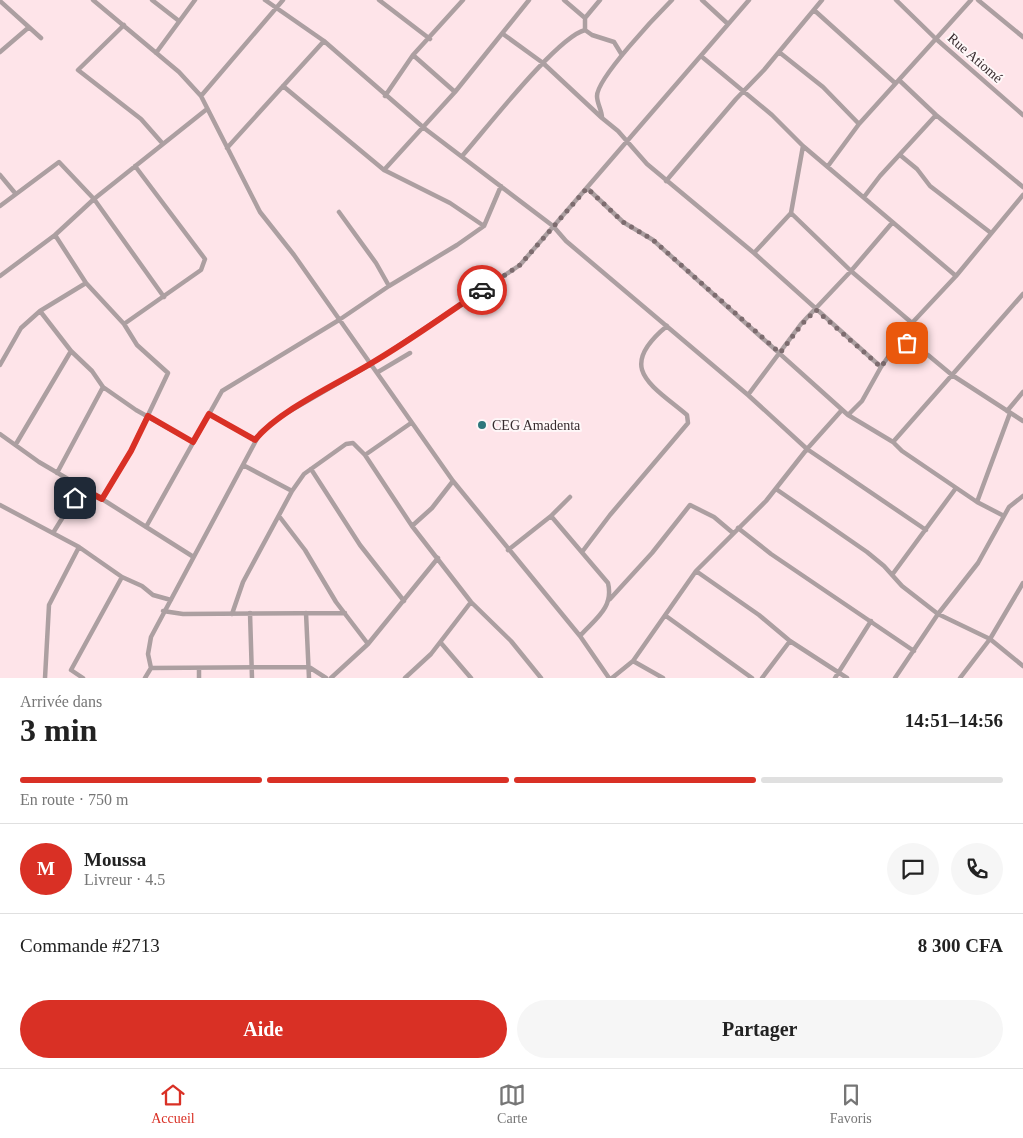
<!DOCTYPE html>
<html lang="fr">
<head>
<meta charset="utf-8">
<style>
  body { margin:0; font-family:"Times New Roman",serif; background:#f6f6f6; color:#222; height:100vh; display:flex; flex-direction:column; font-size:19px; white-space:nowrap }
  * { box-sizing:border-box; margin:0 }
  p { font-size:16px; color:#767676 }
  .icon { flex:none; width:28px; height:28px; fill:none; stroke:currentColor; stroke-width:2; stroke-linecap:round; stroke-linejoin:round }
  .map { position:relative; height:678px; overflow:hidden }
  .sheet { display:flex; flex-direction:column; background:#fff; flex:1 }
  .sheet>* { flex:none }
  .pin { position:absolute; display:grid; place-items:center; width:42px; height:42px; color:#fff; margin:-21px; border-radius:10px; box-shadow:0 2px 8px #0006 }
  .courier { position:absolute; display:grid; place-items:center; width:50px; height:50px; margin:-25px; border:4px solid #d93025; border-radius:50%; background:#fff; color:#222; box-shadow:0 1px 6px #0007 }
  .summary em { font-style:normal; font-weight:600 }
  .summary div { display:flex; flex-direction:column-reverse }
  .summary { display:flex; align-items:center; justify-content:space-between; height:85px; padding:0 20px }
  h1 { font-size:32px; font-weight:600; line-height:38px }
  .bar { display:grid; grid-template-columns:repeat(4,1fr); gap:8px 5px; align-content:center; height:60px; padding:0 20px }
  .bar i { height:6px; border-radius:4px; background:#e0e0e0 }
  .bar .selected { background:#d93025 }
  .bar p { grid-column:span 4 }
  .line { display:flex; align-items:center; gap:12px; padding:0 20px; border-top:1px solid #e0e0e0 }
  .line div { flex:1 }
  .round { display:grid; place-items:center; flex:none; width:52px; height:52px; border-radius:26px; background:#f6f6f6 }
  .cta { display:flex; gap:10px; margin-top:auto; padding:10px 20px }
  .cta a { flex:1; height:58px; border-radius:30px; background:#d93025; color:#fff; font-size:20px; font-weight:600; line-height:58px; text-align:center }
  .cta a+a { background:#f6f6f6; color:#222 }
  .dock { display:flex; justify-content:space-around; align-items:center; height:70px; border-top:1px solid #e0e0e0; background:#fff; font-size:14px; color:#767676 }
  .dock a { display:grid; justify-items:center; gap:2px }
  .dock .selected { color:#d93025 }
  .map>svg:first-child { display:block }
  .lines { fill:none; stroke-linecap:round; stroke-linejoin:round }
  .minor { stroke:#ac9fa1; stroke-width:4.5 }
  .done { stroke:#7d6c6f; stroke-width:5; stroke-dasharray:0 9 }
  .route { stroke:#d93025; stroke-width:6 }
  .poi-dot { fill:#2e777c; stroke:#fef7f8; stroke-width:2 }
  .labels { text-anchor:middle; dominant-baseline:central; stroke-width:4; stroke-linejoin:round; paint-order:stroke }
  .street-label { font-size:14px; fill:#372b2e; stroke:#fef7f8 }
  .poi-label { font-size:14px; fill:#372b2e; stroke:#fef7f8; text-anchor:start }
</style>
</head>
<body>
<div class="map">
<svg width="1023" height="678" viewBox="0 0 1023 678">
  <rect width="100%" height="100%" fill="#fee4e9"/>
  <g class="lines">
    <path class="minor" d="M 93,0 L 179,72 L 201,96 L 260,212 L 294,255 L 453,481 L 580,636 L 609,678
      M 152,0 L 179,21
      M 265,0 L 324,41 L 424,128 L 553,226 L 566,241 L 748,395 L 807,449 L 926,530
      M 379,0 L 430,39
      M 564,0 L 585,18
      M 600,0 L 585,18 L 585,30 L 592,35 L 614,42 L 622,55
      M 672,0 C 657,15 597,78 597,96 C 597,104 602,110 602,118 L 618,131 L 647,164 L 754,253 L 881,367
      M 702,0 L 728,24
      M 896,0 L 935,38 L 1023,115
      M 978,0 L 1023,37
      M 0,1 L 41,38
      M 814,10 L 895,83
      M 124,25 L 78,70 L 141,119 L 163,144
      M 503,34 L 543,63 L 602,118
      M 0,52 L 28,28
      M 779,52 L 823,87 L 859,124
      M 156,53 L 195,0
      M 413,55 L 455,92
      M 701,56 L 772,115 L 803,146 L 956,276
      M 899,80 L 936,115 L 1023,187
      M 283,86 L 384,170 L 450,203 L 484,226
      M 201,96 L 283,0
      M 385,96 L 413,55 L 463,0
      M 227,148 L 324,41
      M 463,155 C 486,129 557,37 585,30
      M 900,155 L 917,169 L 930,186 L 991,233
      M 828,166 L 859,124 L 971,0
      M 384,170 L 455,92 L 529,0
      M 0,175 L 15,193
      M 666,181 L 736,99 L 764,70 L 822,0
      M 587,188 L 623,222 L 653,240 L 848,415 L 862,401 L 881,367 L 912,323 L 956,276 L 1023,195
      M 864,197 L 880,176 L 936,115
      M 0,206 L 59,162 L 94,199 L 164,297
      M 339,212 L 376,263 L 389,286
      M 791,213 L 851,271 L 912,323
      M 55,235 L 86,283 L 124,324 L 137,345 L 168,373 L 131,451 L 102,499
      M 754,253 L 791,213 L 803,146
      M 0,276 L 55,235 L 94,199 L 207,109
      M 40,311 L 71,351 L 92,371 L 103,387 L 136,410 L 193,442
      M 124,324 L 201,270 L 205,259 L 135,166
      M 899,341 L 928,355 L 952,375 L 1023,294
      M 0,365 L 21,328 L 40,311 L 86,283
      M 378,372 L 410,353
      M 748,395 L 801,324 L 851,271 L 892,223
      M 1007,411 L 1023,392
      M 209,414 L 255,440
      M 848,415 L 893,442 L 902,451 L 977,502 L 1004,516
      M 0,434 L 39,462 L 102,499 L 192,556
      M 893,442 L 952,375 L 1023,421
      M 16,444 L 71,351
      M 365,455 L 412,526 L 471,602 L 511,641 L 541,678
      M 243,465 L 292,491
      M 311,469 L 360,545 L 404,601
      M 57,473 L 103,387
      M 776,489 L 867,552 L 884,566 L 902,586 L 938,614 L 990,639 L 1023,666
      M 977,502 L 1010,413
      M 0,505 L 79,547 L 122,577 L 142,586 L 153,595 L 171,600
      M 279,516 L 305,550 L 336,602 L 368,644
      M 551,516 L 608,583 C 614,608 595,619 580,636
      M 412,526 L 432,508 L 453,481
      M 146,527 L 222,391 L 339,320 L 389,286 L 457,245 L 484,226 L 501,186
      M 738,528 L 771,554 L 914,651
      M 53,533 L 81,488
      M 508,550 L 551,516 L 570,497
      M 582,552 L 610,515 L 688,423 L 687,415 C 650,384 616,368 667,326
      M 696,571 L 759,615 L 790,641 L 847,678
      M 892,575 L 956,488
      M 610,599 L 652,553 L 690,505 L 714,517 L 733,533
      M 163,611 L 183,614 L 345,613
      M 250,613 L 252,678
      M 306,613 L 309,678
      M 232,614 L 243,582 L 292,491 L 304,474 L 346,444 L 353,443 L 365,455 L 411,423
      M 666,616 L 752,678
      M 441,643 L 471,678
      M 633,661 L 663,678
      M 151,668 L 309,667 L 326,678
      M 199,668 L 199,678
      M 45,678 L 49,605 L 79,547
      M 83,678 L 71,670 L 122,577
      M 145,678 L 151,668 L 148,654 L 151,637 L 260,433 L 283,415 L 371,364 L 520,265 L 749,0
      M 331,678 L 368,644 L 438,558
      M 405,678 L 431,654 L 471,602
      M 612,678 L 633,661 L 696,571 L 766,501 L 807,449 L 841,411
      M 762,678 L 790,641
      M 835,678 L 871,621
      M 895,678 L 938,614 L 978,563 L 1009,507 L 1023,496
      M 960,678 L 990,639 L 1023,583"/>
  </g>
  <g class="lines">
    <path class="done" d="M 482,290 L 520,265 L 587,188 L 623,222 L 653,240 L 780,353 L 802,324 L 816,310 L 881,367 L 899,341 L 907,343"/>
    <path class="route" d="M 75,498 L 81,488 L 102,499 L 131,451 L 148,416 L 193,442 L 209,414 L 255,440 C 278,411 337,384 370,364 C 408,342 445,315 482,290"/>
  </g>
  <circle class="poi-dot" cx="482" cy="425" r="5"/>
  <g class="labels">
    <g class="street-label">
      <text transform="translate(975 58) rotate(41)">Rue Atiomé</text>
    </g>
    <g class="poi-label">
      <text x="492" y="425">CEG Amadenta</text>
    </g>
  </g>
</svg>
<div class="pin" style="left:907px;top:343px;background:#ea580c"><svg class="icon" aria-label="bag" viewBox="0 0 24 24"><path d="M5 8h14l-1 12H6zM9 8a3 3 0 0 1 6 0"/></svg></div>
<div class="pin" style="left:75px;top:498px;background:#1f2937"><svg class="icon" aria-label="home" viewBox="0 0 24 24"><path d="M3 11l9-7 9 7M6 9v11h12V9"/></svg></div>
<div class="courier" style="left:482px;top:290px"><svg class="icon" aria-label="car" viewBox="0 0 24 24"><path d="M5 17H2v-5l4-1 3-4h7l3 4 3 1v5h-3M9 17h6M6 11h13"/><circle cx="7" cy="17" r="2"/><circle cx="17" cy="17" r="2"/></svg></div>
</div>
<section class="sheet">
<div class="summary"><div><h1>3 min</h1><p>Arrivée dans</p></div><em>14:51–14:56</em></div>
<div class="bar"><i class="selected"></i><i class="selected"></i><i class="selected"></i><i></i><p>En route · 750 m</p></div>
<div class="line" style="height:90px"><b class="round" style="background:#d93025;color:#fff">M</b><div><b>Moussa</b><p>Livreur · 4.5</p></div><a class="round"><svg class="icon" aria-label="chat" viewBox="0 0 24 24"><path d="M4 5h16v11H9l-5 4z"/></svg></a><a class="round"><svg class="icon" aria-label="phone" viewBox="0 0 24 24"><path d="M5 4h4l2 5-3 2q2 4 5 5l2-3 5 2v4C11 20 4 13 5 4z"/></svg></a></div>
<div class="line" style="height:65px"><div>Commande #2713</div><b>8 300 CFA</b></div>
<div class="cta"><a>Aide</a><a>Partager</a></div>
</section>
<nav class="dock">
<a class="selected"><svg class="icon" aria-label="home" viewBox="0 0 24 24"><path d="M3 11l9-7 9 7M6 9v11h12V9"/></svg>Accueil</a>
<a><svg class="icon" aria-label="map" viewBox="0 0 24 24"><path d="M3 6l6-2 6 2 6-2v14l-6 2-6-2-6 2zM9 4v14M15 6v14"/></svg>Carte</a>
<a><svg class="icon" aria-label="saved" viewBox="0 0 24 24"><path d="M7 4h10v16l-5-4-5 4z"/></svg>Favoris</a>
</nav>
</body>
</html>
